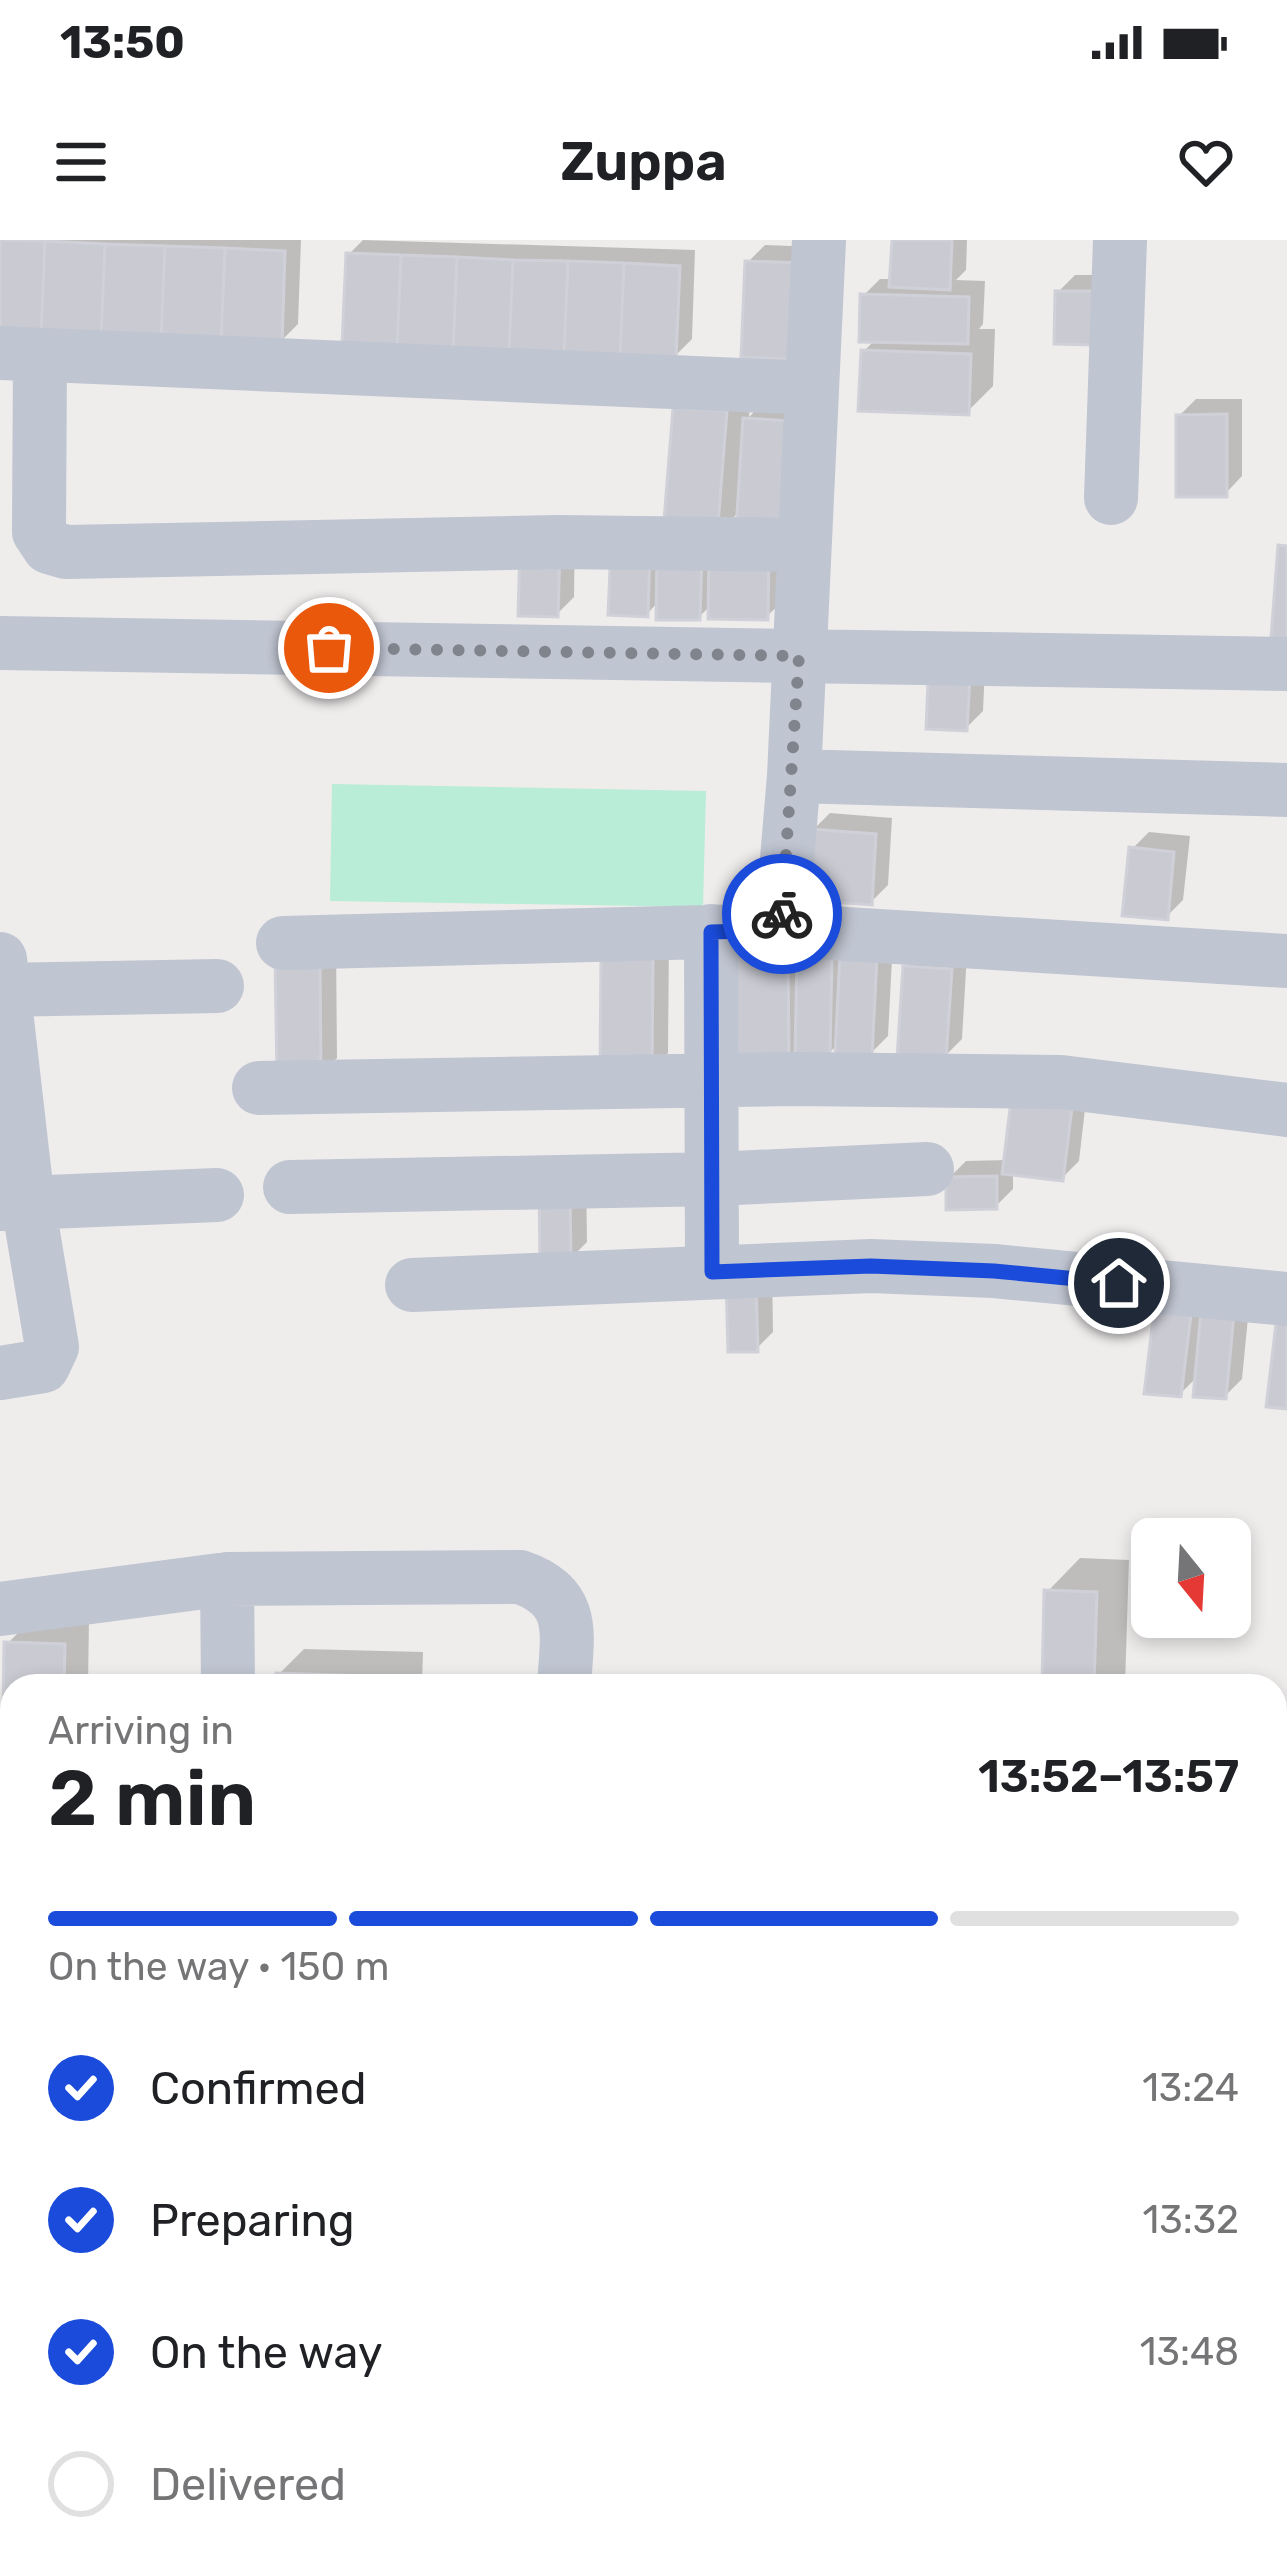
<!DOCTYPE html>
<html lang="en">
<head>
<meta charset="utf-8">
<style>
  body { margin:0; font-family:Rubik,sans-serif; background:#f6f6f6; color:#202124; height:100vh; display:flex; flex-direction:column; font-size:45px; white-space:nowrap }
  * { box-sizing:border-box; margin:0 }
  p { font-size:39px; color:#757577 }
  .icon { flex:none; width:66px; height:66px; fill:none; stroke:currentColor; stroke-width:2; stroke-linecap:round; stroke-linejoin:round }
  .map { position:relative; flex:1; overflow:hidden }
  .side { position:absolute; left:0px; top:1434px; width:1287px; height:900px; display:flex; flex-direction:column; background:#fff; border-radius:36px 36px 0 0; box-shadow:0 6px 18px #0003 }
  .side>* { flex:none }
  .needle { width:78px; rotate:162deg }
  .controls { position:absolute; left:1131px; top:1278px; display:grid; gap:24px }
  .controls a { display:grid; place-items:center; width:120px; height:120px; border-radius:18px; background:#fff; box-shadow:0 6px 18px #0003; font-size:60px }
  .pin { position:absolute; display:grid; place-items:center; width:102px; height:102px; color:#fff; margin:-51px; border:6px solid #fff; border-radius:50%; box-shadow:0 3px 12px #0007 }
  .courier { position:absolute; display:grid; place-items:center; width:120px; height:120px; margin:-60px; border:9px solid #1a4bda; border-radius:50%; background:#fff; color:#222; box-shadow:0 3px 15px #0007 }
  .headline em { font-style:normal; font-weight:600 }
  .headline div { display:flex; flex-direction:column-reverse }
  .headline { display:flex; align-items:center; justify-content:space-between; height:204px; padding:0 48px }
  h1 { font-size:78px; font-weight:600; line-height:90px }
  .bar { display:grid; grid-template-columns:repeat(4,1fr); gap:18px 12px; align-content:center; height:144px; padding:0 48px }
  .bar i { height:15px; border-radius:9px; background:#e0e0e0 }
  .bar .on { background:#1a4bda }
  .bar p { grid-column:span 4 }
  ol { padding:0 48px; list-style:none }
  li { display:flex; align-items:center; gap:36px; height:132px }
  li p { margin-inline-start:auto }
  li .icon { padding:12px; border-radius:50%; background:#1a4bda; color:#fff; stroke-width:4 }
  li:last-child { color:#757577 }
  li i { width:66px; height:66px; border:6px solid #e0e0e0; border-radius:50% }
  .status { display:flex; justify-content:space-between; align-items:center; height:84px; padding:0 60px; background:#fff; direction:ltr }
  .status svg { height:33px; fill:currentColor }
  header { display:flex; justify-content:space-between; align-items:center; height:156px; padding:0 48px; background:#fff; font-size:54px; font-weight:600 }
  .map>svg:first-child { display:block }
  .green { fill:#b9edd7 }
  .shadow { fill:#0003 }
  .building { fill:#c9cad2; stroke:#d0d1d8; stroke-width:3 }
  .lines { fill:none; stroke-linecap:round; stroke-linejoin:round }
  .minor { stroke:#bfc5d1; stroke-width:54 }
  .done { stroke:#80848c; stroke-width:12; stroke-dasharray:0 21.6 }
  .route { stroke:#1a4bda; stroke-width:15 }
</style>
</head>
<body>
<div class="status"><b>13:50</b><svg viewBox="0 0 49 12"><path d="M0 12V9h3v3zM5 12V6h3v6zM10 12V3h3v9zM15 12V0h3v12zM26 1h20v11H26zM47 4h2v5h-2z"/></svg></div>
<header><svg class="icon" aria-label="menu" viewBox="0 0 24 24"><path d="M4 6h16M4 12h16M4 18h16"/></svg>Zuppa<svg class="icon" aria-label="heart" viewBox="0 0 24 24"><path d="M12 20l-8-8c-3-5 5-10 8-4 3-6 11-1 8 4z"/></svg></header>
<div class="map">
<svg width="1287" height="2334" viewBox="0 0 1287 2334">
  <rect width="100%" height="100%" fill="#efecec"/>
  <path class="green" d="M 332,544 L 706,551 L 703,667 L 330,661 Z"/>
  <path class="shadow" d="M 0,0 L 301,0 L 298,84 L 281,101 Z
    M 363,0 L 695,10 L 692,99 L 675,116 L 349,14 Z
    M 895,0 L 967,0 L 966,30 L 956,40 L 985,41 L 983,84 L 979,89 L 995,89 L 993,146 L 967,172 L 864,111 L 876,99 L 863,56 L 880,39 L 893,39 Z
    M 765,5 L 818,7 L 815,100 L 748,22 Z
    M 1075,35 L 1109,35 L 1108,84 L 1058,52 Z
    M 751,147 L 749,177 L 772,154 L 831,158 L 741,270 L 712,298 L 785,297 L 784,360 L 766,377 L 711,365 L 699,377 L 659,361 L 647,374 L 611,373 L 666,291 L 676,169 Z
    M 1196,159 L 1242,159 L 1242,236 L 1225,254 L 1179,176 Z
    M 575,292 L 574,357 L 557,374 L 521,373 Z
    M 986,405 L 983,471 L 966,488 L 929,486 Z
    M 830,573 L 892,578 L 888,645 L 871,662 L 813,590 Z
    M 1149,592 L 1190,596 L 1183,660 L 1166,677 L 1132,609 Z
    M 621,700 L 669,700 L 668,813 L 651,830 Z
    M 893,700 L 888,796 L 871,813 L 839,803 L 829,813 L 798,807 L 787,818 L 739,714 Z
    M 336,702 L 337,818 L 320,835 L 278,719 Z
    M 923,710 L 967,713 L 962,799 L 945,816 L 906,727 Z
    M 1088,843 L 1079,921 L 1062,938 L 1013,932 L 1013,949 L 996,966 L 949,938 L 966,921 L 1007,920 Z
    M 586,932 L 587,1002 L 570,1019 L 543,1020 Z
    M 772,1024 L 773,1092 L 756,1109 L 731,1109 Z
    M 1251,1047 L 1242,1139 L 1225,1156 L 1198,1136 L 1180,1154 L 1159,1055 Z
    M 1080,1318 L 1129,1320 L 1125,1446 L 1045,1446 L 1047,1352 Z
    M 33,1378 L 89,1379 L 88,1446 L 12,1446 L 12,1542 L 7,1404 Z
    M 304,1409 L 423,1412 L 422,1446 L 278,1446 L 279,1434 Z
    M 12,2104 L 12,2254 L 0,2254 L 0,2116 Z"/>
  <path class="building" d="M 0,0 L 45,1 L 41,95 L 0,93 Z
    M 892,0 L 952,0 L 950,50 L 889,47 Z
    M 45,1 L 105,4 L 101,97 L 41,95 Z
    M 105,4 L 165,6 L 161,99 L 101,97 Z
    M 165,6 L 225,8 L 221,101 L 161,99 Z
    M 225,8 L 285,11 L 282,104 L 221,101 Z
    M 346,13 L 401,15 L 397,108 L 342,106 Z
    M 401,15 L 457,17 L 453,110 L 397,108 Z
    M 457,17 L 513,20 L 509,112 L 453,110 Z
    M 513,20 L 568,21 L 564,114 L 509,112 Z
    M 568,21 L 624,23 L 620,117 L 564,114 Z
    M 745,21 L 803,23 L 799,120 L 741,117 Z
    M 624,23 L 680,26 L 676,119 L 620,117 Z
    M 1055,51 L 1093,51 L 1092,105 L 1054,104 Z
    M 860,54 L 969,57 L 968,104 L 859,102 Z
    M 861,110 L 971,114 L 969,175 L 858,171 Z
    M 673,168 L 727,171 L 717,297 L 663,293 Z
    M 1227,174 L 1227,257 L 1176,257 L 1176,175 Z
    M 743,178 L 807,182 L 800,294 L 736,290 Z
    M 1278,305 L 1287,306 L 1287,412 L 1270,411 Z
    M 611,306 L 650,307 L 648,377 L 608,375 Z
    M 520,307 L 560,308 L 558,377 L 518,376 Z
    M 709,312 L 769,313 L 768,380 L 708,379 Z
    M 657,313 L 702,314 L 700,380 L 656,380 Z
    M 929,418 L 971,420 L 967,491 L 926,489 Z
    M 810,589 L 876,594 L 872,665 L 805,660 Z
    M 1129,607 L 1174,612 L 1168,680 L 1122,676 Z
    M 788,712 L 789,820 L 737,821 L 736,713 Z
    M 840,714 L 877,716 L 872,816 L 835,814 Z
    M 601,715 L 653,716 L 652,833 L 600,833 Z
    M 797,716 L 832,716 L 830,816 L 795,815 Z
    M 320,717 L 321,838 L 277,839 L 275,718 Z
    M 903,726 L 952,729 L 946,819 L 897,817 Z
    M 1012,852 L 1073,859 L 1063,941 L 1002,934 Z
    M 997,936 L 997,969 L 946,970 L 946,937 Z
    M 570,947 L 571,1022 L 540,1023 L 539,948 Z
    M 756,1040 L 758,1112 L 728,1112 L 726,1041 Z
    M 1156,1054 L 1193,1058 L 1181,1157 L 1144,1154 Z
    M 1202,1060 L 1235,1063 L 1226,1159 L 1193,1157 Z
    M 1278,1067 L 1287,1068 L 1287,1169 L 1266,1167 Z
    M 1044,1350 L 1097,1352 L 1094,1446 L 1042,1446 Z
    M 4,1402 L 65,1404 L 64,1446 L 12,1446 L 12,1545 L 2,1545 Z
    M 276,1433 L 398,1437 L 398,1446 L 275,1446 Z
    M 0,2128 L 12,2128 L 12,2257 L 0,2257 Z"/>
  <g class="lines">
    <path class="minor" d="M 0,113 L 812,148
      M 40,115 L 39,292 L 49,307 L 66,312 L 558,302 L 804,305
      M 1111,258 L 1120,0
      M 0,403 L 1287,424
      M 794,536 L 1287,550
      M 781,690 L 794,536 L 819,0
      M 711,691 L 712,1032
      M 283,703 L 781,690 L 1287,721
      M 0,719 L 28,963 L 52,1107 L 43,1126 L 0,1133
      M 0,750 L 217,746
      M 259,848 L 796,839 L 1061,842 L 1287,870
      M 290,947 L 714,939 L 927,929
      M 0,964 L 217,955
      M 412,1045 L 871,1026 L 994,1031 L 1287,1059
      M 227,1339 L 228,1446
      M 0,1369 L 227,1339 L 520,1337 C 578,1357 567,1394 564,1446
      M 0,1685 L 12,1685
      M 0,1981 L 12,1981
      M 512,2334 L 512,2322"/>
  </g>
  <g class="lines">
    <path class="done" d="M 329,408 L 799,416 L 782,674"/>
    <path class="route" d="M 782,674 L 781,690 L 711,692 L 712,1032 L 871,1026 L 994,1031 L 1119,1043"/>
  </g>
</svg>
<div class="controls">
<a><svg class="needle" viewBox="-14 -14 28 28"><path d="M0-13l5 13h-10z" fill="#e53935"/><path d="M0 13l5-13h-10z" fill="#757577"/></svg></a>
</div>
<div class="pin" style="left:329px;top:408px;background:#ea580c"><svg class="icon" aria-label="bag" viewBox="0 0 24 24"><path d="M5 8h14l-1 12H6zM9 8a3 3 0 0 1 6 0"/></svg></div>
<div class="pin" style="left:1119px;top:1043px;background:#1f2937"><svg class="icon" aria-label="home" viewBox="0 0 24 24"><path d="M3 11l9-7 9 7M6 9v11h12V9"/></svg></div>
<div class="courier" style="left:782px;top:674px"><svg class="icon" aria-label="bike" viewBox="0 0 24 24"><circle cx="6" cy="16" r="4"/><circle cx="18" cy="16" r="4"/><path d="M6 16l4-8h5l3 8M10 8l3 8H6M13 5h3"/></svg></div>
<section class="side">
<div class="headline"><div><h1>2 min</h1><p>Arriving in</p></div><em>13:52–13:57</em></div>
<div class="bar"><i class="on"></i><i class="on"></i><i class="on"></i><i></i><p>On the way · 150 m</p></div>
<ol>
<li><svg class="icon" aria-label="check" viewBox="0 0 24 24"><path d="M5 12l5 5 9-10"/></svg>Confirmed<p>13:24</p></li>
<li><svg class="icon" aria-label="check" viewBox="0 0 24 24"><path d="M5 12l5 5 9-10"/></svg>Preparing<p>13:32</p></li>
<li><svg class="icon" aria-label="check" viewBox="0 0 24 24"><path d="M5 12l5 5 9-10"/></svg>On the way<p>13:48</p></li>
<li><i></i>Delivered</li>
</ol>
</section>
</div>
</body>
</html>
